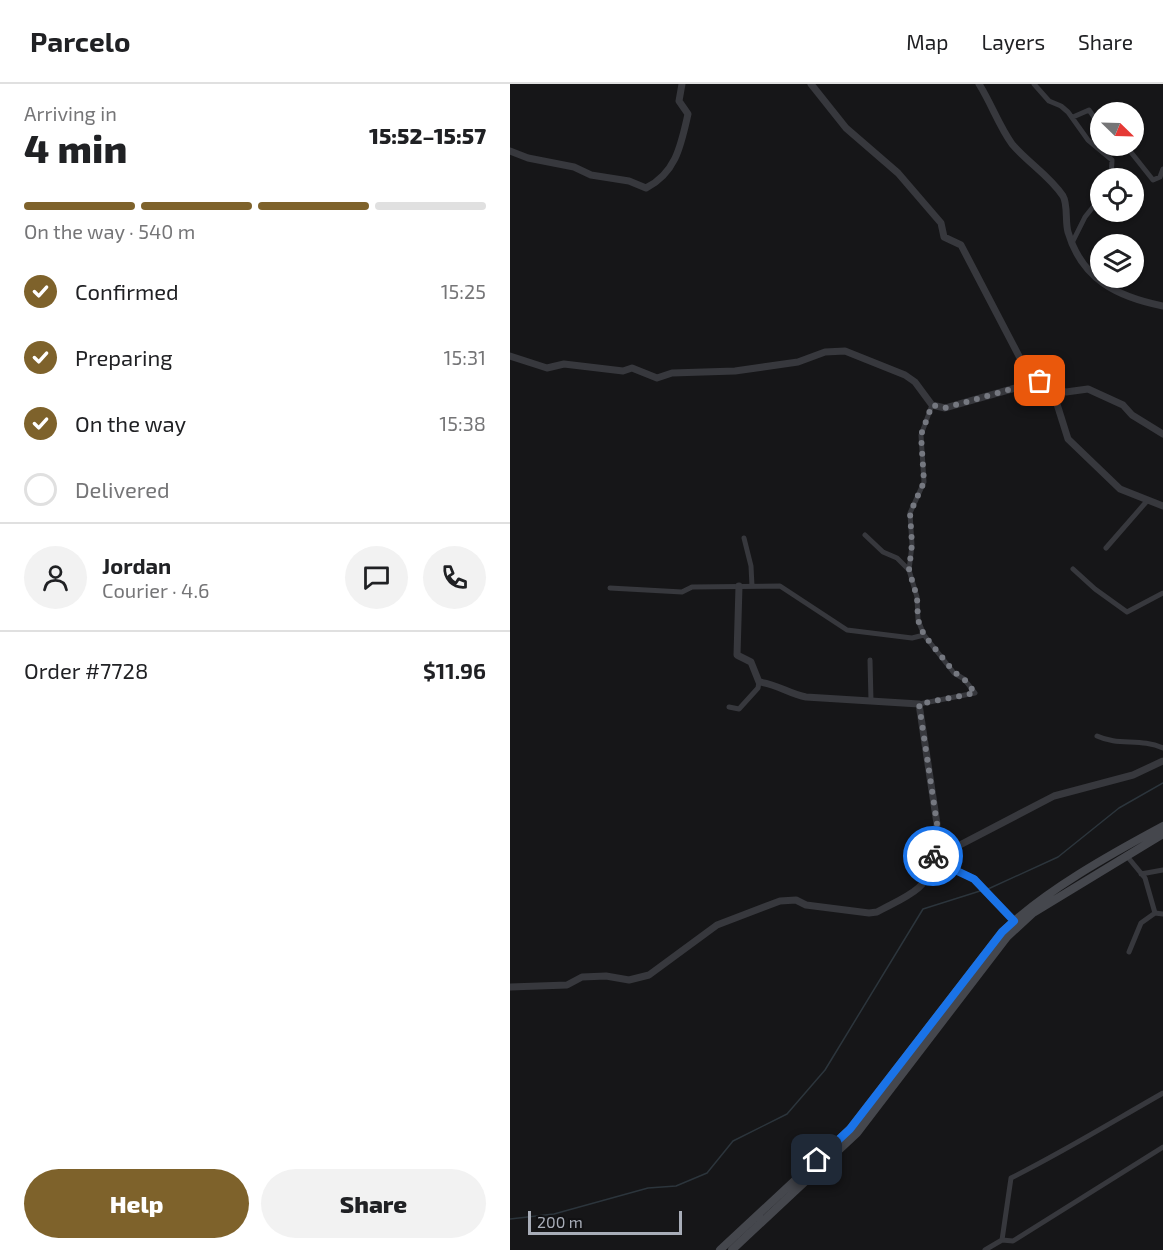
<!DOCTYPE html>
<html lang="en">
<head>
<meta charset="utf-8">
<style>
  body { margin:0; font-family:"Exo 2",sans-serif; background:#f2f2f2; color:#202124; height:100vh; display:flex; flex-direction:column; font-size:22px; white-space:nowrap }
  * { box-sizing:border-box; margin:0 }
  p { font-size:20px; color:#757577 }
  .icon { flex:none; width:33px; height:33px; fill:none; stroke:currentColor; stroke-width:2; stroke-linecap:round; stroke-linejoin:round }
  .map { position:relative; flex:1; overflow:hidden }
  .side { display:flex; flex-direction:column; background:#fff; width:510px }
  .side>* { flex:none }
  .needle { width:39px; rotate:113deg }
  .buttons { position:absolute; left:580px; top:18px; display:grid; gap:12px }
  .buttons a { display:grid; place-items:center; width:54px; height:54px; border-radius:50%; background:#fff; box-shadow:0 2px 4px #0004; font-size:30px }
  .scale { position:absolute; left:18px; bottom:15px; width:154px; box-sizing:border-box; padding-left:6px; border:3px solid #a8adb8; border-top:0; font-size:16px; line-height:21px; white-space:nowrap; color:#a8adb8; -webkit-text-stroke:4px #111113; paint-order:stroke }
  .pin { position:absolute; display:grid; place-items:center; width:51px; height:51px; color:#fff; margin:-26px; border-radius:12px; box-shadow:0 3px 9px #0006 }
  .courier { position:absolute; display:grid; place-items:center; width:60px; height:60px; margin:-30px; border:4px solid #1a73e8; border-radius:50%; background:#fff; color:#222; box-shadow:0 2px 8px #0007 }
  .head em { font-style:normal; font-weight:800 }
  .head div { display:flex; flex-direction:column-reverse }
  .head { display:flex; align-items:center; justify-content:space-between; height:102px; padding:0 24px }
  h1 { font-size:39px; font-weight:800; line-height:45px }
  .bar { display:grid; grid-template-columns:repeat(4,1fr); gap:9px 6px; align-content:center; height:72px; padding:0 24px }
  .bar i { height:8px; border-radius:4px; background:#e0e0e0 }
  .bar .selected { background:#7e622b }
  .bar p { grid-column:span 4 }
  .line { display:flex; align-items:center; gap:15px; padding:0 24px; border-top:2px solid #e0e0e0 }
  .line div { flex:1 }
  .round { display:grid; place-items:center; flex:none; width:63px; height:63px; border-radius:32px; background:#f2f2f2 }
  ol { padding:0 24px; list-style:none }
  li { display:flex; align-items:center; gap:18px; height:66px }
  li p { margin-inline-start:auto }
  li .icon { padding:6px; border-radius:50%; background:#7e622b; color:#fff; stroke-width:4 }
  li:last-child { color:#757577 }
  li i { width:33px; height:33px; border:3px solid #e0e0e0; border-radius:50% }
  .button { display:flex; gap:12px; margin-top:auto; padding:12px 24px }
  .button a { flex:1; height:69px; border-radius:36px; background:#7e622b; color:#fff; font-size:24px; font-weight:800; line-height:69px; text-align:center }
  .button a+a { background:#f2f2f2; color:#202124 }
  header { display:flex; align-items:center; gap:36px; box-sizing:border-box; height:84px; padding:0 30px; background:#fff; border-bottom:2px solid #e0e0e0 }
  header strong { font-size:28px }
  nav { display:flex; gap:33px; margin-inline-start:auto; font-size:21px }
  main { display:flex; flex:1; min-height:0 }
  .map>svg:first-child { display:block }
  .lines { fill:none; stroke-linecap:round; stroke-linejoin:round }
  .stream { stroke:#2c353c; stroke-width:1.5 }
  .minor { stroke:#37383d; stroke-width:5 }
  .tertiary { stroke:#37383d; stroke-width:7 }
  .secondary { stroke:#45474d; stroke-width:8 }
  .done { stroke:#757880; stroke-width:6; stroke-dasharray:0 10.8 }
  .route { stroke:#1a73e8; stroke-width:8 }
</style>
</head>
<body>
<header>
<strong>Parcelo</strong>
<nav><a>Map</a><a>Layers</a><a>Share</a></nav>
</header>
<main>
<section class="side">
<div class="head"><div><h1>4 min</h1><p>Arriving in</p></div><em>15:52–15:57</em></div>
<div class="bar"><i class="selected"></i><i class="selected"></i><i class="selected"></i><i></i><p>On the way · 540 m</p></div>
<ol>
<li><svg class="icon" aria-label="check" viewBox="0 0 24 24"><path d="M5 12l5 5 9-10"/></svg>Confirmed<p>15:25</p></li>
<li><svg class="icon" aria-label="check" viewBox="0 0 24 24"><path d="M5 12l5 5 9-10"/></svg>Preparing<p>15:31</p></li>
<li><svg class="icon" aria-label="check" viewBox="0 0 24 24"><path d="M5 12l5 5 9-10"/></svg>On the way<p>15:38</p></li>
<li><i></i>Delivered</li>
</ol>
<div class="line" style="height:108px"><a class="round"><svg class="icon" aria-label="person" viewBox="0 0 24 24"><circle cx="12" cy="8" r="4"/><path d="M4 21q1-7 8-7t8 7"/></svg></a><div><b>Jordan</b><p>Courier · 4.6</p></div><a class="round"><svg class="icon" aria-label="chat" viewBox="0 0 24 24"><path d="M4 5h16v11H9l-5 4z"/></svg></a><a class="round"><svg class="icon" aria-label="phone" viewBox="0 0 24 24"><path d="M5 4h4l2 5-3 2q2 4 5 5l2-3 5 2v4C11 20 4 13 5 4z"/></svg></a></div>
<div class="line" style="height:78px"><div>Order #7728</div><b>$11.96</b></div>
<div class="button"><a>Help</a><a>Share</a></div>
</section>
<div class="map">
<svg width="653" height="1166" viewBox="0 0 653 1166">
  <rect width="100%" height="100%" fill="#161618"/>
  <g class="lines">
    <path class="stream" d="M 478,805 L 548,773 L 609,724 L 653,699
      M 0,1135 L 44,1130 L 138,1104 L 166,1102 L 197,1089 L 223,1057 L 277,1030 L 315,986 L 413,825 L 470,807"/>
    <path class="minor" d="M 524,0 L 539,17 L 551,22 L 558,28 L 578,56 L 602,76 L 601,94
      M 563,33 L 579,26 L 591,43
      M 616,62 L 643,96 L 650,93 L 653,85
      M 562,159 L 575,133 L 591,113
      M 355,451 L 373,468 L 387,474 L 399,486
      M 234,454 L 241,482 L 242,502
      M 596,464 L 637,417
      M 563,485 L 585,505 L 617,528 L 653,509
      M 100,504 L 172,508 L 182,503 L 270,502 L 337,546 L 402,554 L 414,551 L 444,589 L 454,595 L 465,609 L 409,620
      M 414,551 L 408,536 L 407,513 L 399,486 L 402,461 L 400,429 L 414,398 L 411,351 L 422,321
      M 360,576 L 361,617
      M 219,623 L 229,625 L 248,604 L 249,598
      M 587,652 C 608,662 631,654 653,664
      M 616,771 L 635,794 L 645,829
      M 631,790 L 653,786
      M 619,868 L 631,839 L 645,829 L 653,830
      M 492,1156 L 503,1157 L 653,1063
      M 475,1166 L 492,1156 L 501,1094 C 553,1068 602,1038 653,1009"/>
    <path class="tertiary" d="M 301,0 L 336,44 L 388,89 L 431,139 L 434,153 L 451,161 L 511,276 L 531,292 L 538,302 L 556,308 L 578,305 L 613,321 L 622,331 L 653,350
      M 469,0 C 481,19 489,42 502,60 C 518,79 539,91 553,112 C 558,120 555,138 558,148 C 572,196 608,213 653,222
      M 0,67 L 18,74 L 64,83 L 81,91 L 119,97 L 136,104 C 166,89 171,61 178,30 L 169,17 L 172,0
      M 0,272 L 37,284 L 54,280 L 113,287 L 122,284 L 147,294 L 162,289 L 225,287 L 288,278 L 315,268 L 335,267 L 395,291 L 405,298 L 422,321 L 435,324 L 530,297 L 538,302 L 546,317 L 558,355 L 610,405 L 653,422
      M 229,502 L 227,571 L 241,578 L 249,598 C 267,600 279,610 296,613 L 409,620 L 427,740 L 423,775 L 544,712 L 623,691 L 653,677
      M 0,903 L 57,901 L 72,893 L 96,892 L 119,896 L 139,891 L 207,841 L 270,817 L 286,816 L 296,821 L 359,829 L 367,828 C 390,815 422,805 423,775 L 464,795 L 504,837"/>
    <path class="secondary" d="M 210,1166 L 340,1045 L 492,848 C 536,806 599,771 653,742
      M 222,1166 L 347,1049 L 497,853 L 523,829 L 653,750"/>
  </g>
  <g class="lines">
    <path class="done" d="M 423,772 L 427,740 L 409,620 L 465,609 L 454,595 L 444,588 L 414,551 L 408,536 L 407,513 L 399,486 L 402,460 L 400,429 L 414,398 L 411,351 L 422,321 L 435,324 L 530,297"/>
    <path class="route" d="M 307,1076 L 340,1045 L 492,848 L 504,837 L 464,795 L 430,779 L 423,772"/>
  </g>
</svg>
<div class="buttons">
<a><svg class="needle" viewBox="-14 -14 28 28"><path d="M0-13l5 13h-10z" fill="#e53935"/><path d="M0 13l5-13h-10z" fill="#757577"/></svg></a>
<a><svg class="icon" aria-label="locate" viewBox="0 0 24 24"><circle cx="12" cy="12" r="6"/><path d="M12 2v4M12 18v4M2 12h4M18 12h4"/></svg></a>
<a><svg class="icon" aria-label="layers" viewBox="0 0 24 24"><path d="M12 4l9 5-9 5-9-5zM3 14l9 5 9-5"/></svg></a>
</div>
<div class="scale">200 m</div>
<div class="pin" style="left:530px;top:297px;background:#ea580c"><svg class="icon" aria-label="bag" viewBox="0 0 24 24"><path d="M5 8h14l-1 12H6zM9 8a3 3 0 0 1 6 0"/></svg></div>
<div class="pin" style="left:307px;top:1076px;background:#1f2937"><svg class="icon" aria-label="home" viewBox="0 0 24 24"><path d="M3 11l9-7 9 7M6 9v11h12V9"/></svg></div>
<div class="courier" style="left:423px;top:772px"><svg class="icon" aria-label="bike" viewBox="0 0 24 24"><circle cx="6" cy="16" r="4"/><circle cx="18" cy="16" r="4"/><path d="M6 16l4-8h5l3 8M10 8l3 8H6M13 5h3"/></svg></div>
</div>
</main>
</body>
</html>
